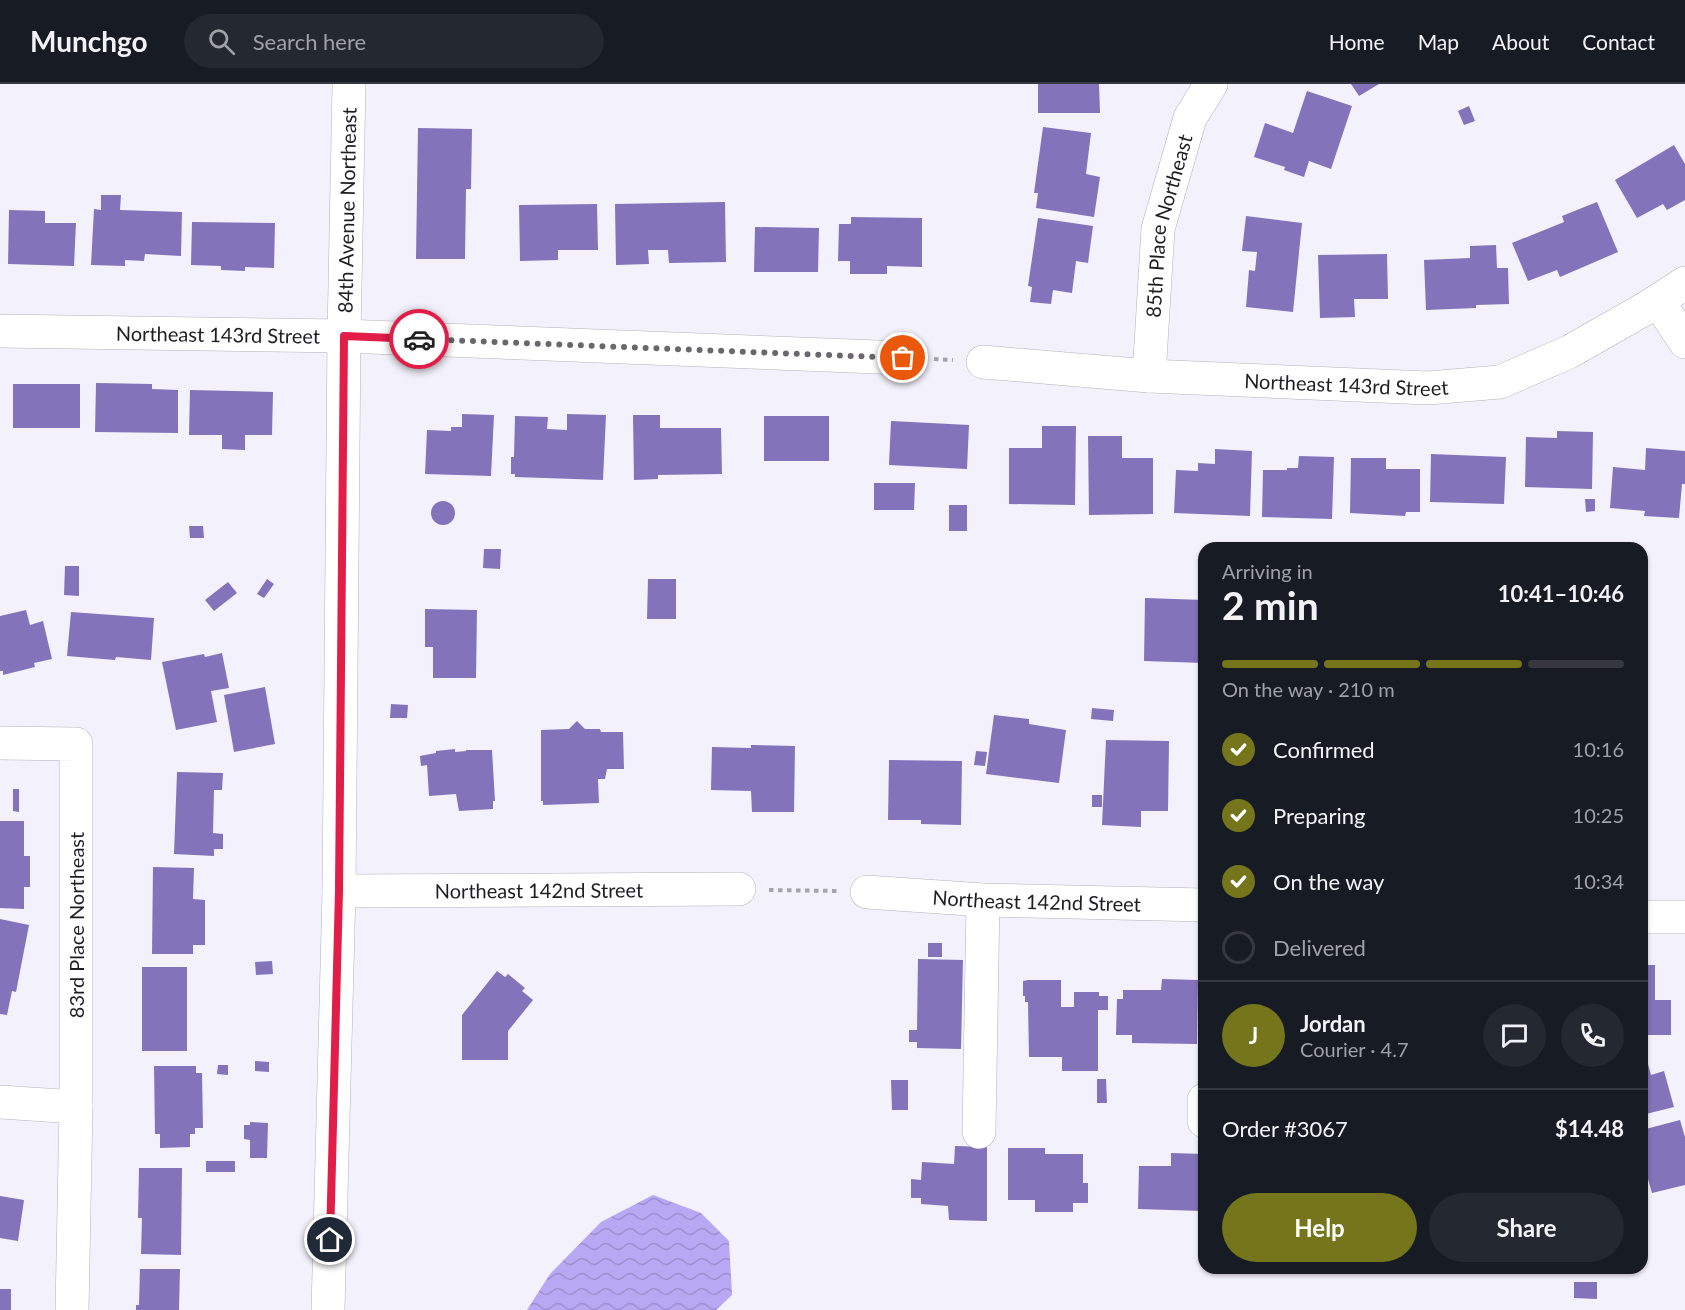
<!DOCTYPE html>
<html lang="en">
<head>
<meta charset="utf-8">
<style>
  body { margin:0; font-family:Lato,sans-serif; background:#242831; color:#f1f3f6; height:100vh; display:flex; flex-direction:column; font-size:22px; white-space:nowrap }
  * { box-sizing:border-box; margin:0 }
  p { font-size:20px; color:#9ea1a6 }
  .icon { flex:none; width:33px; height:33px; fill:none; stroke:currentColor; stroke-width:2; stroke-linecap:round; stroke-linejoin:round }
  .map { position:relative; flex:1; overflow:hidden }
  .panel { position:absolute; left:1198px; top:458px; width:450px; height:732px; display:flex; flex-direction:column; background:#171b24; border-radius:18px; box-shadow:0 2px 4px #0004 }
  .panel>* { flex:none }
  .pin { position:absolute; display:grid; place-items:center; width:51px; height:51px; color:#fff; margin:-26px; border:3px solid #fff; border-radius:50%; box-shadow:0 2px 6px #0007 }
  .courier { position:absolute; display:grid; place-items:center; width:60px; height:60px; margin:-30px; border:4px solid #e11d48; border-radius:50%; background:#fff; color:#222; box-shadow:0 2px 8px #0007 }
  .summary em { font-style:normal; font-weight:700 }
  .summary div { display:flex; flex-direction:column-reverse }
  .summary { display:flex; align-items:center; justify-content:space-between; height:102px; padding:0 24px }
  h1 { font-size:39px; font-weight:700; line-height:45px }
  .bar { display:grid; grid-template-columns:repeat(4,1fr); gap:9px 6px; align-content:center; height:72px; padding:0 24px }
  .bar i { height:8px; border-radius:4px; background:#363941 }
  .bar .current { background:#75751b }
  .bar p { grid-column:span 4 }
  .line { display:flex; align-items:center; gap:15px; padding:0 24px; border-top:2px solid #363941 }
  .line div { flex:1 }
  .round { display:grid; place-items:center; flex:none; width:63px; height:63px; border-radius:32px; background:#242831 }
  ol { padding:0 24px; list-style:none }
  li { display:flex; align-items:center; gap:18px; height:66px }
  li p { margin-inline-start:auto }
  li .icon { padding:6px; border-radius:50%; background:#75751b; color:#fff; stroke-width:4 }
  li:last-child { color:#9ea1a6 }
  li i { width:33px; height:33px; border:3px solid #363941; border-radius:50% }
  .action { display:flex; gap:12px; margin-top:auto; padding:12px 24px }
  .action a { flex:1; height:69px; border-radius:36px; background:#75751b; color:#fff; font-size:24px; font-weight:700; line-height:69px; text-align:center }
  .action a+a { background:#242831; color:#f1f3f6 }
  header { display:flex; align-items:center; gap:36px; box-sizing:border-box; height:84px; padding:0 30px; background:#171b24; border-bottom:2px solid #363941 }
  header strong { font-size:28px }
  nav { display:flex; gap:33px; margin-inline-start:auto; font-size:21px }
  .search { width:420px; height:54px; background:#242831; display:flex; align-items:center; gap:15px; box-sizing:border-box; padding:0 21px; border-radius:33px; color:#9ea1a6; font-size:22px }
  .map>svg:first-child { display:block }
  .water { fill:url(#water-waves) }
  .building { fill:#8373ba }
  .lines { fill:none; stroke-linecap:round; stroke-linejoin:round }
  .minor-casing { stroke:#b3b2bb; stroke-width:34 }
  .path { stroke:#a4a3ab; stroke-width:4; stroke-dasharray:4.5 4.5; stroke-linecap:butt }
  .minor { stroke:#fff; stroke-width:33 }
  .done { stroke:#69676d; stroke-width:6; stroke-dasharray:0 10.8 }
  .route { stroke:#e11d48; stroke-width:8 }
  .labels { text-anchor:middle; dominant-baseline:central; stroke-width:4.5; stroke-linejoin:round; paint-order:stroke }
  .street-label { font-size:20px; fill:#1e1d21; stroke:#fff }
</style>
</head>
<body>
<header>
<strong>Munchgo</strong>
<div class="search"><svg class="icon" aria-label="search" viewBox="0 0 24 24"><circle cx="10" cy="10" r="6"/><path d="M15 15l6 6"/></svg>Search here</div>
<nav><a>Home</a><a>Map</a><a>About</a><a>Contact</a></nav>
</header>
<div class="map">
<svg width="1685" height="1226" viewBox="0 0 1685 1226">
  <defs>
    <pattern id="water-waves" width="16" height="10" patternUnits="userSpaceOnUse" patternTransform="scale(1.5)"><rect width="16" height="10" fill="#b7a8f3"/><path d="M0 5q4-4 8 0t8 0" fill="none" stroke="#9d90d0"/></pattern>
  </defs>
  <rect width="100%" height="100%" fill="#f3f1fb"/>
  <path class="water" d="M 653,1111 L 701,1129 L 729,1157 L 732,1211 L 716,1226 L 527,1226 L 550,1190 L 601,1138 Z"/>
  <path class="building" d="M 1038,0 L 1099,0 L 1100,29 L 1038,29 Z
    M 1351,0 L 1379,0 L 1359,12 Z
    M 1307,7 L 1352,22 L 1331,85 L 1309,77 L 1304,93 L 1284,86 L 1285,83 L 1254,73 L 1265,39 L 1293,49 Z
    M 1469,22 L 1475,37 L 1464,41 L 1458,27 Z
    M 1043,43 L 1091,49 L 1086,90 L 1100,93 L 1094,133 L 1036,124 L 1038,109 L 1034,109 Z
    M 418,44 L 472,45 L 471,105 L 466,105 L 465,175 L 416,175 Z
    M 1674,61 L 1685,80 L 1685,116 L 1667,126 L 1663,120 L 1637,134 L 1615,96 Z
    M 101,111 L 121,111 L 120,126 L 182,128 L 181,172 L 145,170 L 144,177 L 125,176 L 125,182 L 91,181 L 94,125 L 101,126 Z
    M 725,118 L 726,178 L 669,179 L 668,166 L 648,166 L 649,180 L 616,181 L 615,120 Z
    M 1597,118 L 1618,168 L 1560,193 L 1557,186 L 1528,197 L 1512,159 L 1564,138 L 1562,132 Z
    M 597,120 L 598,166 L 558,166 L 558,176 L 520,177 L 519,121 Z
    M 9,126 L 45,127 L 45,139 L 76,139 L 74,182 L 8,180 Z
    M 1246,132 L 1302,139 L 1293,228 L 1246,223 L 1249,186 L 1255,187 L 1257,168 L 1242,167 Z
    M 851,133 L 922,134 L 922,183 L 887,182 L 887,190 L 850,190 L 850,177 L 838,177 L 839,140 L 851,140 Z
    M 1038,134 L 1093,142 L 1088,179 L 1076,177 L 1072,209 L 1053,206 L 1051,220 L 1030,218 L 1032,203 L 1028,202 Z
    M 192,138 L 275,139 L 274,184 L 245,183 L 245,187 L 221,186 L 221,182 L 191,181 Z
    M 755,143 L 819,144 L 818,188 L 754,188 Z
    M 1496,161 L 1497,184 L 1508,184 L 1509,220 L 1476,221 L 1476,224 L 1426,226 L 1424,176 L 1470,174 L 1470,162 Z
    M 1387,170 L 1388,215 L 1354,215 L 1355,233 L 1320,234 L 1318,171 Z
    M 96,299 L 152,300 L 152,305 L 178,306 L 178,349 L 95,348 Z
    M 13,300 L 80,300 L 80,344 L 13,344 Z
    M 190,306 L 273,308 L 272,351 L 245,351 L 245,366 L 222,365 L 222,351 L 189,351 Z
    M 462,330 L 494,331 L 491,392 L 425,390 L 427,346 L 451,347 L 451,343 L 462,343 Z
    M 567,330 L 606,331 L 603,396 L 515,393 L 515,390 L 511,390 L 511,373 L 514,373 L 515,332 L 548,333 L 547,345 L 567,346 Z
    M 633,331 L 660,331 L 660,344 L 721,344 L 722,390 L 658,391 L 658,395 L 634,396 Z
    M 764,332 L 829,332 L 829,377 L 764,377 Z
    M 891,337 L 969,341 L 967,385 L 889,381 Z
    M 1042,342 L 1076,342 L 1075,421 L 1009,420 L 1009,364 L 1042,364 Z
    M 1557,347 L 1593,348 L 1592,405 L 1525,403 L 1526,353 L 1557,354 Z
    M 1088,352 L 1122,352 L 1122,374 L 1153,374 L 1153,430 L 1089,431 Z
    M 1646,364 L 1685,367 L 1685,400 L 1682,400 L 1679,434 L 1644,432 L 1645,427 L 1610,424 L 1613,383 L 1645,386 Z
    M 1215,365 L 1252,367 L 1250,432 L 1174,429 L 1176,386 L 1198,387 L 1198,379 L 1215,380 Z
    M 1431,370 L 1506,373 L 1504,420 L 1430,418 Z
    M 1299,372 L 1334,373 L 1332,435 L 1262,433 L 1263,386 L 1287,386 L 1287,384 L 1298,384 Z
    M 1351,374 L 1386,374 L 1386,385 L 1420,385 L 1420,428 L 1406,428 L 1405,432 L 1350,429 Z
    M 874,399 L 915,399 L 914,426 L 874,426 Z
    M 1585,415 L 1595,415 L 1595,427 L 1586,428 Z
    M431 429a12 12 0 1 1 24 0a12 12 0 1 1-24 0Z
    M 949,421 L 967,421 L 967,447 L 949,447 Z
    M 189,442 L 203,442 L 204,454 L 190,454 Z
    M 484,465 L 501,465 L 500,485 L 483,484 Z
    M 65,482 L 79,482 L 79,512 L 64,511 Z
    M 267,495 L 274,500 L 264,514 L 257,510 Z
    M 648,495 L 676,495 L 676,535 L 647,535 Z
    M 228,498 L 237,509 L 214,527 L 205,516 Z
    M 1145,514 L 1204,516 L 1204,579 L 1144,577 Z
    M 425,525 L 477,526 L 476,594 L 433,594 L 433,563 L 425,563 Z
    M 26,526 L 30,541 L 43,537 L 52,575 L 34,579 L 35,583 L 3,591 L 3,587 L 0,587 L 0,532 Z
    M 71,528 L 154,534 L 151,576 L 116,573 L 115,576 L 67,572 Z
    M 222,569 L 229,604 L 211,607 L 217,638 L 176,646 L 162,578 L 204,570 L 205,573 Z
    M 265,603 L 275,660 L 234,668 L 224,611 Z
    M 391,620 L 408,621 L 407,634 L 390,634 Z
    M 1092,624 L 1114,626 L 1113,637 L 1091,635 Z
    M 994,631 L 1029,635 L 1029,640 L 1066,646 L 1059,699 L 986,690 Z
    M 577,637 L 585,645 L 600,645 L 601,648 L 623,648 L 624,685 L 607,685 L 605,695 L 598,695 L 599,719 L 543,721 L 543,717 L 541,717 L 541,646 L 569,645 Z
    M 1106,656 L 1169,657 L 1168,727 L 1141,727 L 1141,743 L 1102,741 Z
    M 751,661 L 795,662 L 794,728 L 752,728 L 751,707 L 711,706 L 712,663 L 751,664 Z
    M 455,665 L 455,668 L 466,667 L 466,666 L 492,666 L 495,717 L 493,717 L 493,725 L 459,727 L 456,710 L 429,712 L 427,681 L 421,682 L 420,672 L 436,669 L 436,667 Z
    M 976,667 L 987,668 L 985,682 L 974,681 Z
    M 889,676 L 962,677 L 961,741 L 921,740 L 921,736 L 888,736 Z
    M 177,688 L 223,689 L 222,706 L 214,706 L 213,749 L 223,750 L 223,765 L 214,765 L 214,772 L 174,770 Z
    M 13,705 L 19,705 L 19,728 L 13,727 Z
    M 1092,711 L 1102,711 L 1102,723 L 1092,723 Z
    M 0,737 L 24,737 L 24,772 L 30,772 L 30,803 L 24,803 L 24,825 L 0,824 Z
    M 153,783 L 194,784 L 193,815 L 205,816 L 205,861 L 193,861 L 193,870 L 152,870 Z
    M 0,835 L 29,841 L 16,908 L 12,907 L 7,931 L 0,930 Z
    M 928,859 L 942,859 L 942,873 L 928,873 Z
    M 918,875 L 963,876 L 961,965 L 917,964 L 917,958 L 909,958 L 909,946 L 917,946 Z
    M 272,877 L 273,890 L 256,891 L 255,878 Z
    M 1642,881 L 1655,881 L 1655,916 L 1671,916 L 1671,951 L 1642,951 Z
    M 142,883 L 187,883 L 187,967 L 142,967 Z
    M 497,887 L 505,893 L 508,890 L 525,904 L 522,907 L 533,916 L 508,947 L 508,976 L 462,976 L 462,931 Z
    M 1162,895 L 1198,896 L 1197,960 L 1132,959 L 1132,951 L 1116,951 L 1117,915 L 1123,915 L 1123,906 L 1161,906 Z
    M 1028,896 L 1061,896 L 1061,923 L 1074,923 L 1074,908 L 1099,908 L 1099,912 L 1108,912 L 1108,926 L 1098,926 L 1098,987 L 1062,987 L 1062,973 L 1029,973 L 1028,918 L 1025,918 L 1025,912 L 1023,912 L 1023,897 Z
    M 1643,962 L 1651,991 L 1664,987 L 1674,1023 L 1642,1031 Z
    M 255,977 L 269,978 L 269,988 L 255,987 Z
    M 218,981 L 228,981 L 228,991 L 217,990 Z
    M 154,982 L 196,982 L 196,989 L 202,989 L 203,1044 L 195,1044 L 195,1050 L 190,1050 L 190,1063 L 160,1064 L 160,1050 L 155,1050 Z
    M 1097,995 L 1106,995 L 1107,1019 L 1097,1019 Z
    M 891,996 L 908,996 L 908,1026 L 892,1026 Z
    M 1680,1036 L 1685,1053 L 1685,1101 L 1652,1109 L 1642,1074 L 1642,1046 Z
    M 250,1038 L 268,1039 L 267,1074 L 250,1074 L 250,1056 L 244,1055 L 244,1041 L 250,1041 Z
    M 955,1062 L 987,1063 L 987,1137 L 949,1136 L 948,1122 L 921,1120 L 921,1114 L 911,1114 L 911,1095 L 921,1096 L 922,1078 L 954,1080 Z
    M 1008,1064 L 1045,1064 L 1045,1070 L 1083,1070 L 1083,1099 L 1088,1099 L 1088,1119 L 1073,1119 L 1073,1128 L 1035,1128 L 1035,1116 L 1008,1116 Z
    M 1171,1069 L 1204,1070 L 1203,1127 L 1138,1125 L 1139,1082 L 1171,1082 Z
    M 206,1077 L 235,1077 L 235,1088 L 206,1088 Z
    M 139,1084 L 182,1084 L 181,1171 L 141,1170 L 142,1134 L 138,1134 Z
    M 0,1112 L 24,1116 L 18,1157 L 0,1154 Z
    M 140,1185 L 180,1185 L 179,1226 L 136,1226 L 136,1221 L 139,1221 Z
    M 1574,1198 L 1597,1198 L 1597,1215 L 1574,1214 Z
    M 0,1205 L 11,1205 L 11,1226 L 0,1226 Z"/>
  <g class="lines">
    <g class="minor-casing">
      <g id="minor">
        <path d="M 1658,217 L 1685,258"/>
        <path id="s1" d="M 0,247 L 344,252 L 903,274"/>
        <path id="s2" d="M 983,278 L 1149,292 L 1428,304 L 1500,298 L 1569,268 L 1648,223 L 1685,199"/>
        <path id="s3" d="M 1149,292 L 1158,145 L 1190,34 L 1211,0"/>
        <path d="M 0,659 L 76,660 L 76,1023 L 72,1226"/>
        <path id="s4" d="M 339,807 L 739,805"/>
        <path id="s5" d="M 867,808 L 983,816 L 1204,821"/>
        <path d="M 1642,833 L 1685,833"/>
        <path d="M 0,1018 L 76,1023"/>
        <path d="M 1204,1037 L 1204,1016"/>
        <path d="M 979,1048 L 983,816"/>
        <path id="s6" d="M 328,1226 L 339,807 L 344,252 L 349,0"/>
      </g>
    </g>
    <path class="path" d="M 934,275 L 953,276
      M 769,806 L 837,807"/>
    <use href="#minor" class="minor"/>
  </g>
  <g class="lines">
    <path class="done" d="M 419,255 L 903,274"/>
    <path class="route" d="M 330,1156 L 339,807 L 344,252 L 419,255"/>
  </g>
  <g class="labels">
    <g class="street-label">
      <text stroke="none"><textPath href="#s6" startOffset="1100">84th Avenue Northeast</textPath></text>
      <text stroke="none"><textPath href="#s3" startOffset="152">85th Place Northeast</textPath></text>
      <text stroke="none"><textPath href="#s1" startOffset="218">Northeast 143rd Street</textPath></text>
      <text stroke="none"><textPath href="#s2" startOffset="364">Northeast 143rd Street</textPath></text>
      <text stroke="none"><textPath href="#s4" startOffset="200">Northeast 142nd Street</textPath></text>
      <text stroke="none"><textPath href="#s5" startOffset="170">Northeast 142nd Street</textPath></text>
      <text transform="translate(76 841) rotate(-90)">83rd Place Northeast</text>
    </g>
  </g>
</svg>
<div class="pin" style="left:903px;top:274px;background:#ea580c"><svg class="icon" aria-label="bag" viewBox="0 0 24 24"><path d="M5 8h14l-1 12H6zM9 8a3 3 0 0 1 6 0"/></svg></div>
<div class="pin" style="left:330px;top:1156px;background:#1f2937"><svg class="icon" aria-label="home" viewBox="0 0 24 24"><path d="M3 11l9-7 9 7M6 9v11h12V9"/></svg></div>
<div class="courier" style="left:419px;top:255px"><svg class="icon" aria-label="car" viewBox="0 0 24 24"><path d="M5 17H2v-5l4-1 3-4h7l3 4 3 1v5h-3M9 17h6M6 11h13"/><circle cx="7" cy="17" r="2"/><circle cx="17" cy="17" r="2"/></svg></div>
<section class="panel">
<div class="summary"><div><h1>2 min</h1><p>Arriving in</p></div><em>10:41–10:46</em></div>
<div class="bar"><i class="current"></i><i class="current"></i><i class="current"></i><i></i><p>On the way · 210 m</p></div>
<ol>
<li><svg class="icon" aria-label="check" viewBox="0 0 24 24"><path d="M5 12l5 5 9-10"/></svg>Confirmed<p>10:16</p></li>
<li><svg class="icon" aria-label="check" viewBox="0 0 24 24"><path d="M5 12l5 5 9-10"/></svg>Preparing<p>10:25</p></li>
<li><svg class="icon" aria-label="check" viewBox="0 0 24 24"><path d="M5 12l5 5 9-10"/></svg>On the way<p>10:34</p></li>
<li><i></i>Delivered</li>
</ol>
<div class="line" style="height:108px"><b class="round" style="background:#75751b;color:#fff">J</b><div><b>Jordan</b><p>Courier · 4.7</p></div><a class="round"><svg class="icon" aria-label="chat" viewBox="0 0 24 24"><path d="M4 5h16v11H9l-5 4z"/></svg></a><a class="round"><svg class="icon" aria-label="phone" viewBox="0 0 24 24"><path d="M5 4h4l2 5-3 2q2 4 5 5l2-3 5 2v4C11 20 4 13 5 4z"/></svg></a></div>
<div class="line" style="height:78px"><div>Order #3067</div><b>$14.48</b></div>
<div class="action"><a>Help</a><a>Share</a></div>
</section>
</div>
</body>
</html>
